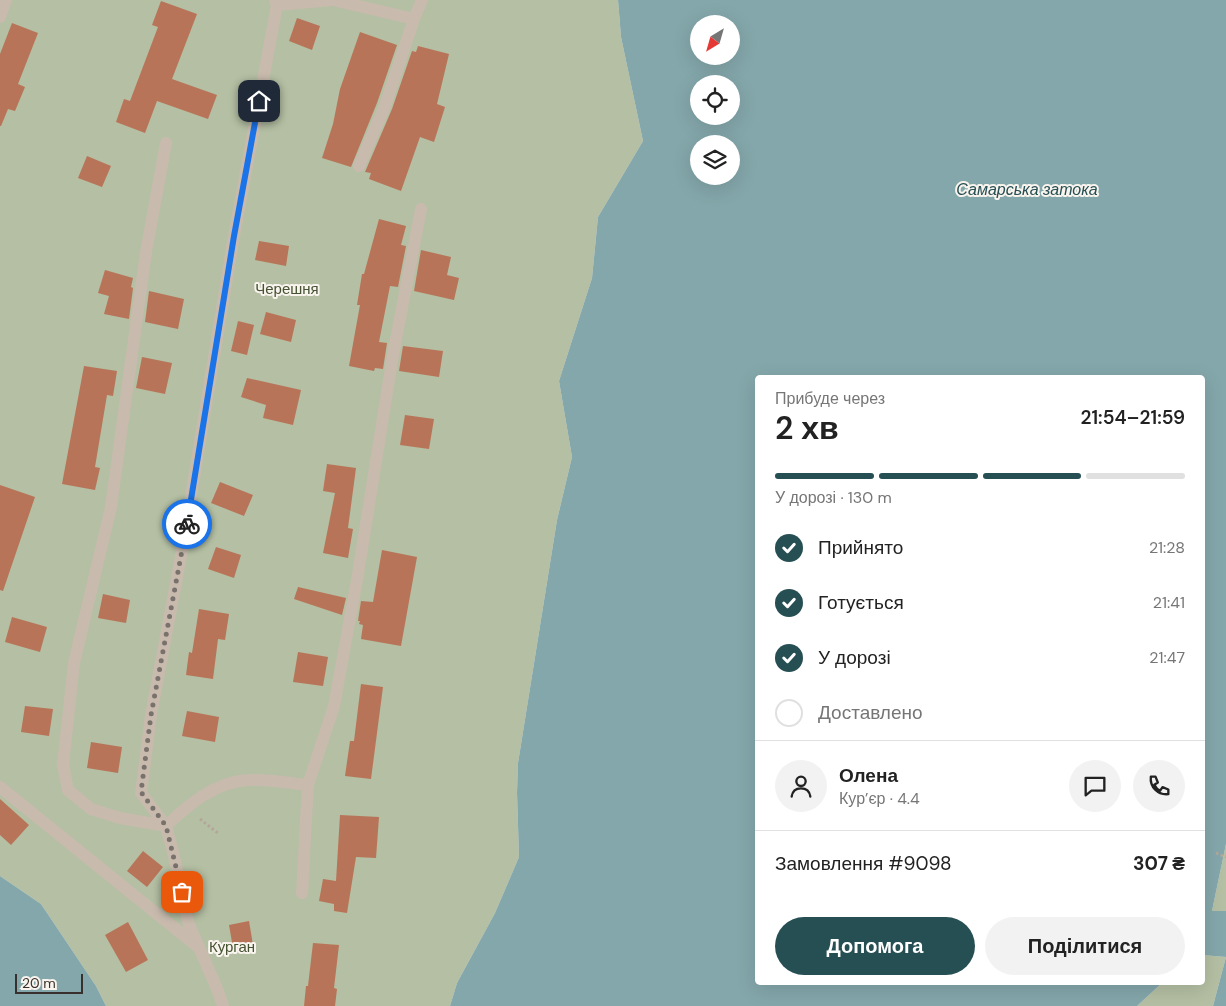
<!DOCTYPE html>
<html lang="uk">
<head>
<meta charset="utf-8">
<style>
  body { margin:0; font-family:"DM Sans",sans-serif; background:#f2f2f2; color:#222; height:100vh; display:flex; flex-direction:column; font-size:19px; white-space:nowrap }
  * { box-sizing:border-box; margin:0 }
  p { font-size:16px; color:#767676 }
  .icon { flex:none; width:28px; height:28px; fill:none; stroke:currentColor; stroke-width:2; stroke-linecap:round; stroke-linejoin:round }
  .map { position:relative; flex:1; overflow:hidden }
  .drawer { position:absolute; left:755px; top:375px; width:450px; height:610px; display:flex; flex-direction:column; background:#fff; border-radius:5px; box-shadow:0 5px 20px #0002 }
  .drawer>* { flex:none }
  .needle { width:32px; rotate:217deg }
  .controls { position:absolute; left:690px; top:15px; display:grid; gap:10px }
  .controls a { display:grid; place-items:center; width:50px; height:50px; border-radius:50%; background:#fff; box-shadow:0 5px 20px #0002; font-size:25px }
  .scale { position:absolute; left:15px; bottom:12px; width:68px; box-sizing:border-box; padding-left:5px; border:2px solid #38302c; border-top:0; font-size:14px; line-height:18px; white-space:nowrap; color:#38302c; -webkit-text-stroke:4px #f9f4ee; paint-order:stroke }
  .pin { position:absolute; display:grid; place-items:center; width:42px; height:42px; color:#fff; margin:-21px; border-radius:10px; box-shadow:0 2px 8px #0006 }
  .courier { position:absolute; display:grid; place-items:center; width:50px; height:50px; margin:-25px; border:4px solid #1a73e8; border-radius:50%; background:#fff; color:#222; box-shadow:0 1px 6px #0007 }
  .headline em { font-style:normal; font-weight:600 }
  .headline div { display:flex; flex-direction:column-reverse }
  .headline { display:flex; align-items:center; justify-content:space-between; height:85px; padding:0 20px }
  h1 { font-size:32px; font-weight:600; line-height:38px }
  .bar { display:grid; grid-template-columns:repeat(4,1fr); gap:8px 5px; align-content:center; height:60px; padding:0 20px }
  .bar i { height:6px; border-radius:4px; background:#e0e0e0 }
  .bar .active { background:#264f54 }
  .bar p { grid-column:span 4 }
  .line { display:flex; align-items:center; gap:12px; padding:0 20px; border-top:1px solid #e0e0e0 }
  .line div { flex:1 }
  .round { display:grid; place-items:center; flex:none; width:52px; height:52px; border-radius:26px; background:#f2f2f2 }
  ol { padding:0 20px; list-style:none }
  li { display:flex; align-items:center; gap:15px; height:55px }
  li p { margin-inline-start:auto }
  li .icon { padding:5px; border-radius:50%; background:#264f54; color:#fff; stroke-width:4 }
  li:last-child { color:#767676 }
  li i { width:28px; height:28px; border:2px solid #e0e0e0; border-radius:50% }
  .primary-button { display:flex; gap:10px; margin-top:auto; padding:10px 20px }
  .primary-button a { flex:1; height:58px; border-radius:30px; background:#264f54; color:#fff; font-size:20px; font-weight:600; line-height:58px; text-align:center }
  .primary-button a+a { background:#f2f2f2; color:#222 }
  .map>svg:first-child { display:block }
  .green { fill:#b4bfa3 }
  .water { fill:#84a7ab; fill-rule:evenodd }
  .building { fill:#b87458 }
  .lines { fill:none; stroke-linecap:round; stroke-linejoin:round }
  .path { stroke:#b4a699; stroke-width:3; stroke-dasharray:2.5 2.5; stroke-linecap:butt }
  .minor { stroke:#c8bbae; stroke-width:12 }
  .done { stroke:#79716b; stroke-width:5; stroke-dasharray:0 9 }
  .route { stroke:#1a73e8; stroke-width:6 }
  .labels { text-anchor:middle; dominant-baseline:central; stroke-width:4; stroke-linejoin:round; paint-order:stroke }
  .park-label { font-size:15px; fill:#455332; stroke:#f9f4ee }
  .water-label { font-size:16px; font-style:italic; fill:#264f54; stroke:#f9f4ee }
</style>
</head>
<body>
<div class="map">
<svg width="1226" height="1006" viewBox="0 0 1226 1006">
  <rect width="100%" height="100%" fill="#f1eae1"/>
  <path class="green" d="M 0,0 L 618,0 L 621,37 L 643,141 L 598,217 L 592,278 L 559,381 L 572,457 L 557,520 L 518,763 L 517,793 L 519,857 L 495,913 L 457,983 L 450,1006 L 106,1006 L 96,986 L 41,904 L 0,876 Z
    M 1226,844 L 1226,911 L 1212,911 Z
    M 1203,955 L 1226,957 L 1213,1006 L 1137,1006 L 1162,983 L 1202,982 Z"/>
  <path class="water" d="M 618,0 L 1226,0 L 1226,844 L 1212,911 L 1226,911 L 1226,957 L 1202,955 L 1202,378 L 758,378 L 758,982 L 1162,983 L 1137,1006 L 450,1006 L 457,983 L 495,913 L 519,857 L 517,793 L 518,763 L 557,520 L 572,457 L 559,381 L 592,278 L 598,217 L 643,141 L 621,37 ZM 699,24 L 731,24 L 731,56 L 699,56 ZM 699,84 L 731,84 L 731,116 L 699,116 ZM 699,144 L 731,144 L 731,176 L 699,176 Z
    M 0,876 L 41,904 L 96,986 L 106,1006 L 0,1006 Z
    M 1226,957 L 1226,1006 L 1213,1006 Z"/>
  <path class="building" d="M 161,1 L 197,14 L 172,79 L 217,95 L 208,119 L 157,101 L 145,133 L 116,122 L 124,99 L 130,101 L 158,27 L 152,25 Z
    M 297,18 L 320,26 L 312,50 L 289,41 Z
    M 12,23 L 38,33 L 18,84 L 25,87 L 15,111 L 8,109 L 1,126 L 0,126 L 0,54 Z
    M 360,32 L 397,45 L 377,103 L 351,167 L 322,158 L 333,124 L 340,89 Z
    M 418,46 L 449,54 L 437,104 L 445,107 L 434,142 L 420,137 L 401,191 L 369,179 L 371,173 L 365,172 L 392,109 L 412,51 L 416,52 Z
    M 87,156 L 111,166 L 102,187 L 78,178 Z
    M 379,219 L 406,226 L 401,245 L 406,246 L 398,287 L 390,286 L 379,342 L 387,343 L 383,369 L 375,368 L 374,371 L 349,366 L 360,305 L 357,305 L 362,274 L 364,274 Z
    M 259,241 L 289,246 L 286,266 L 255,260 Z
    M 421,250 L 451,257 L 447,275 L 459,278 L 454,300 L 414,291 Z
    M 105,270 L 133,278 L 131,287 L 133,288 L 129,319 L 104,314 L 109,296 L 98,293 Z
    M 149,291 L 184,299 L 178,329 L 145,322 Z
    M 266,312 L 296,320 L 291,342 L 260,334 Z
    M 238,321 L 254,325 L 247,355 L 231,351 Z
    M 403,346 L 443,351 L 439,377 L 399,371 Z
    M 142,357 L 172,363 L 165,394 L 136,388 Z
    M 84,366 L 117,371 L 113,396 L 107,395 L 95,467 L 100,468 L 95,490 L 62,484 Z
    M 247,378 L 301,390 L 293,425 L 263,418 L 266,405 L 241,397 Z
    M 405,415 L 434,419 L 429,449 L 400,445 Z
    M 327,464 L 356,468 L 348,528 L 353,529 L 348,558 L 323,553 L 335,493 L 323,491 Z
    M 220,482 L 253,495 L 244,516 L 211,503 Z
    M 0,485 L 35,497 L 3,591 L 0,590 Z
    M 216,547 L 241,555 L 234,578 L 208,569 Z
    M 382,550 L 417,557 L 401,646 L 361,639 L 363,625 L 359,624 L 360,621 L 358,621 L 361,601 L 373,602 Z
    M 298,587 L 346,598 L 342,615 L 294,599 Z
    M 103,594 L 130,600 L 126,623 L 98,618 Z
    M 199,609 L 229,614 L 225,640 L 218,639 L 213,679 L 186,675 L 189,652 L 192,653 Z
    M 12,617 L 47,627 L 40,652 L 5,642 Z
    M 298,652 L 328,657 L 323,686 L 293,682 Z
    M 361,684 L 383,687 L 371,779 L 345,776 L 350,741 L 354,741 Z
    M 25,706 L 53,709 L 49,736 L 21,732 Z
    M 187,711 L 219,717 L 215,742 L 182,736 Z
    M 91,742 L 122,747 L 118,773 L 87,768 Z
    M 0,799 L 29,825 L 11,845 L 0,835 Z
    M 340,815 L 379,817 L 376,858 L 356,857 L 347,913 L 334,911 L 334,904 L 319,901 L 323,879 L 336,881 Z
    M 143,851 L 163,867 L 147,887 L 127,871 Z
    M 249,921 L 253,945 L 233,948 L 229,925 Z
    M 128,922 L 148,960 L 126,972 L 105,935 Z
    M 313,943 L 339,945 L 334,988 L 337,989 L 335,1006 L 304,1006 L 306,986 L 308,986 Z"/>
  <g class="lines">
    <path class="path" d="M 200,819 L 219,834
      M 1216,853 L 1226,857"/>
    <path class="minor" d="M 275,0 L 277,5 L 332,0
      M 333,0 L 414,19
      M 0,17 L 6,0
      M 359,166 L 385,106 L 414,19 L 422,0
      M 0,787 L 198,947
      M 166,826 L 120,818 L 91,809 L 68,790 L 63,765 L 74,663 L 111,507 L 146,252 L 166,143
      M 166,826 C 188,805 216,781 249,780 C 268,779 289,783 308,785
      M 302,893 L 308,785 L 334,706 L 357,580 L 393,355 L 421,209
      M 223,1006 L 218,991 L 188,922 L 174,856 L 166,826 L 141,793 L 151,715 L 182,551 L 234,236 L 277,5"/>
  </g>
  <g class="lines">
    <path class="done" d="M 182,892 L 166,826 L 141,792 L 151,715 L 187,524"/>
    <path class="route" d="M 187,524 L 234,236 L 259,101"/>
  </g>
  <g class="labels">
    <g class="park-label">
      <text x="287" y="289">Черешня</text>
      <text x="232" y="947">Курган</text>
    </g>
    <g class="water-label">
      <text x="1027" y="189">Самарська затока</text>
    </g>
  </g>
</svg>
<div class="controls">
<a><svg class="needle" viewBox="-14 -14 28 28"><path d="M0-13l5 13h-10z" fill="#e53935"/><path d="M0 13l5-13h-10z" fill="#767676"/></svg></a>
<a><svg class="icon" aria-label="locate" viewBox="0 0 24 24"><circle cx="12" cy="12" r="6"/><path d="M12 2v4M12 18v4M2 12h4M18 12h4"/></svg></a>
<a><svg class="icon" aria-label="layers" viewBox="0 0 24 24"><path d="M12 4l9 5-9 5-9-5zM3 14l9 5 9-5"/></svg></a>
</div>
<div class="scale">20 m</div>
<div class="pin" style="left:182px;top:892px;background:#ea580c"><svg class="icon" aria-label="bag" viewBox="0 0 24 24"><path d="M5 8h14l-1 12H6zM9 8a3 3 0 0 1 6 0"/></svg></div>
<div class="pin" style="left:259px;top:101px;background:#1f2937"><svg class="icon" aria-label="home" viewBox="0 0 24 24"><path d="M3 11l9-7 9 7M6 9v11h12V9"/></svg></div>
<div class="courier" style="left:187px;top:524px"><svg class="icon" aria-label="bike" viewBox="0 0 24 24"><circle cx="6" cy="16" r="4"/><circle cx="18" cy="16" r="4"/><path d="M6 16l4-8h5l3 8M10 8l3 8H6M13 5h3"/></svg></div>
<section class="drawer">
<div class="headline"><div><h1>2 хв</h1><p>Прибуде через</p></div><em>21:54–21:59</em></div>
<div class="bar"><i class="active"></i><i class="active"></i><i class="active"></i><i></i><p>У дорозі · 130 m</p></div>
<ol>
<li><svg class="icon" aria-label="check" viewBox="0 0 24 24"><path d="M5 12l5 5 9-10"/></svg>Прийнято<p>21:28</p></li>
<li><svg class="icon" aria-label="check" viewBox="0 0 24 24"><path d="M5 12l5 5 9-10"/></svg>Готується<p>21:41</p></li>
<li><svg class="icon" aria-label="check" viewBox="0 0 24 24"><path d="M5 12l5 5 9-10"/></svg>У дорозі<p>21:47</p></li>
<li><i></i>Доставлено</li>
</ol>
<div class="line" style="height:90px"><a class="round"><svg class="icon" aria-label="person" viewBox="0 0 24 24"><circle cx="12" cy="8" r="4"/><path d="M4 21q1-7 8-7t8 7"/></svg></a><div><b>Олена</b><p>Кур’єр · 4.4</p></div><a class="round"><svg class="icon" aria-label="chat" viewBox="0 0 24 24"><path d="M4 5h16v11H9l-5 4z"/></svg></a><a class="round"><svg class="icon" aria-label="phone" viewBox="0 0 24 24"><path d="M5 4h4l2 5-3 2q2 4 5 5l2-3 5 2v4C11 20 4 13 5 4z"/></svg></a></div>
<div class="line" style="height:65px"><div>Замовлення #9098</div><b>307 ₴</b></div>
<div class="primary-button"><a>Допомога</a><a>Поділитися</a></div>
</section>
</div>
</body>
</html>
